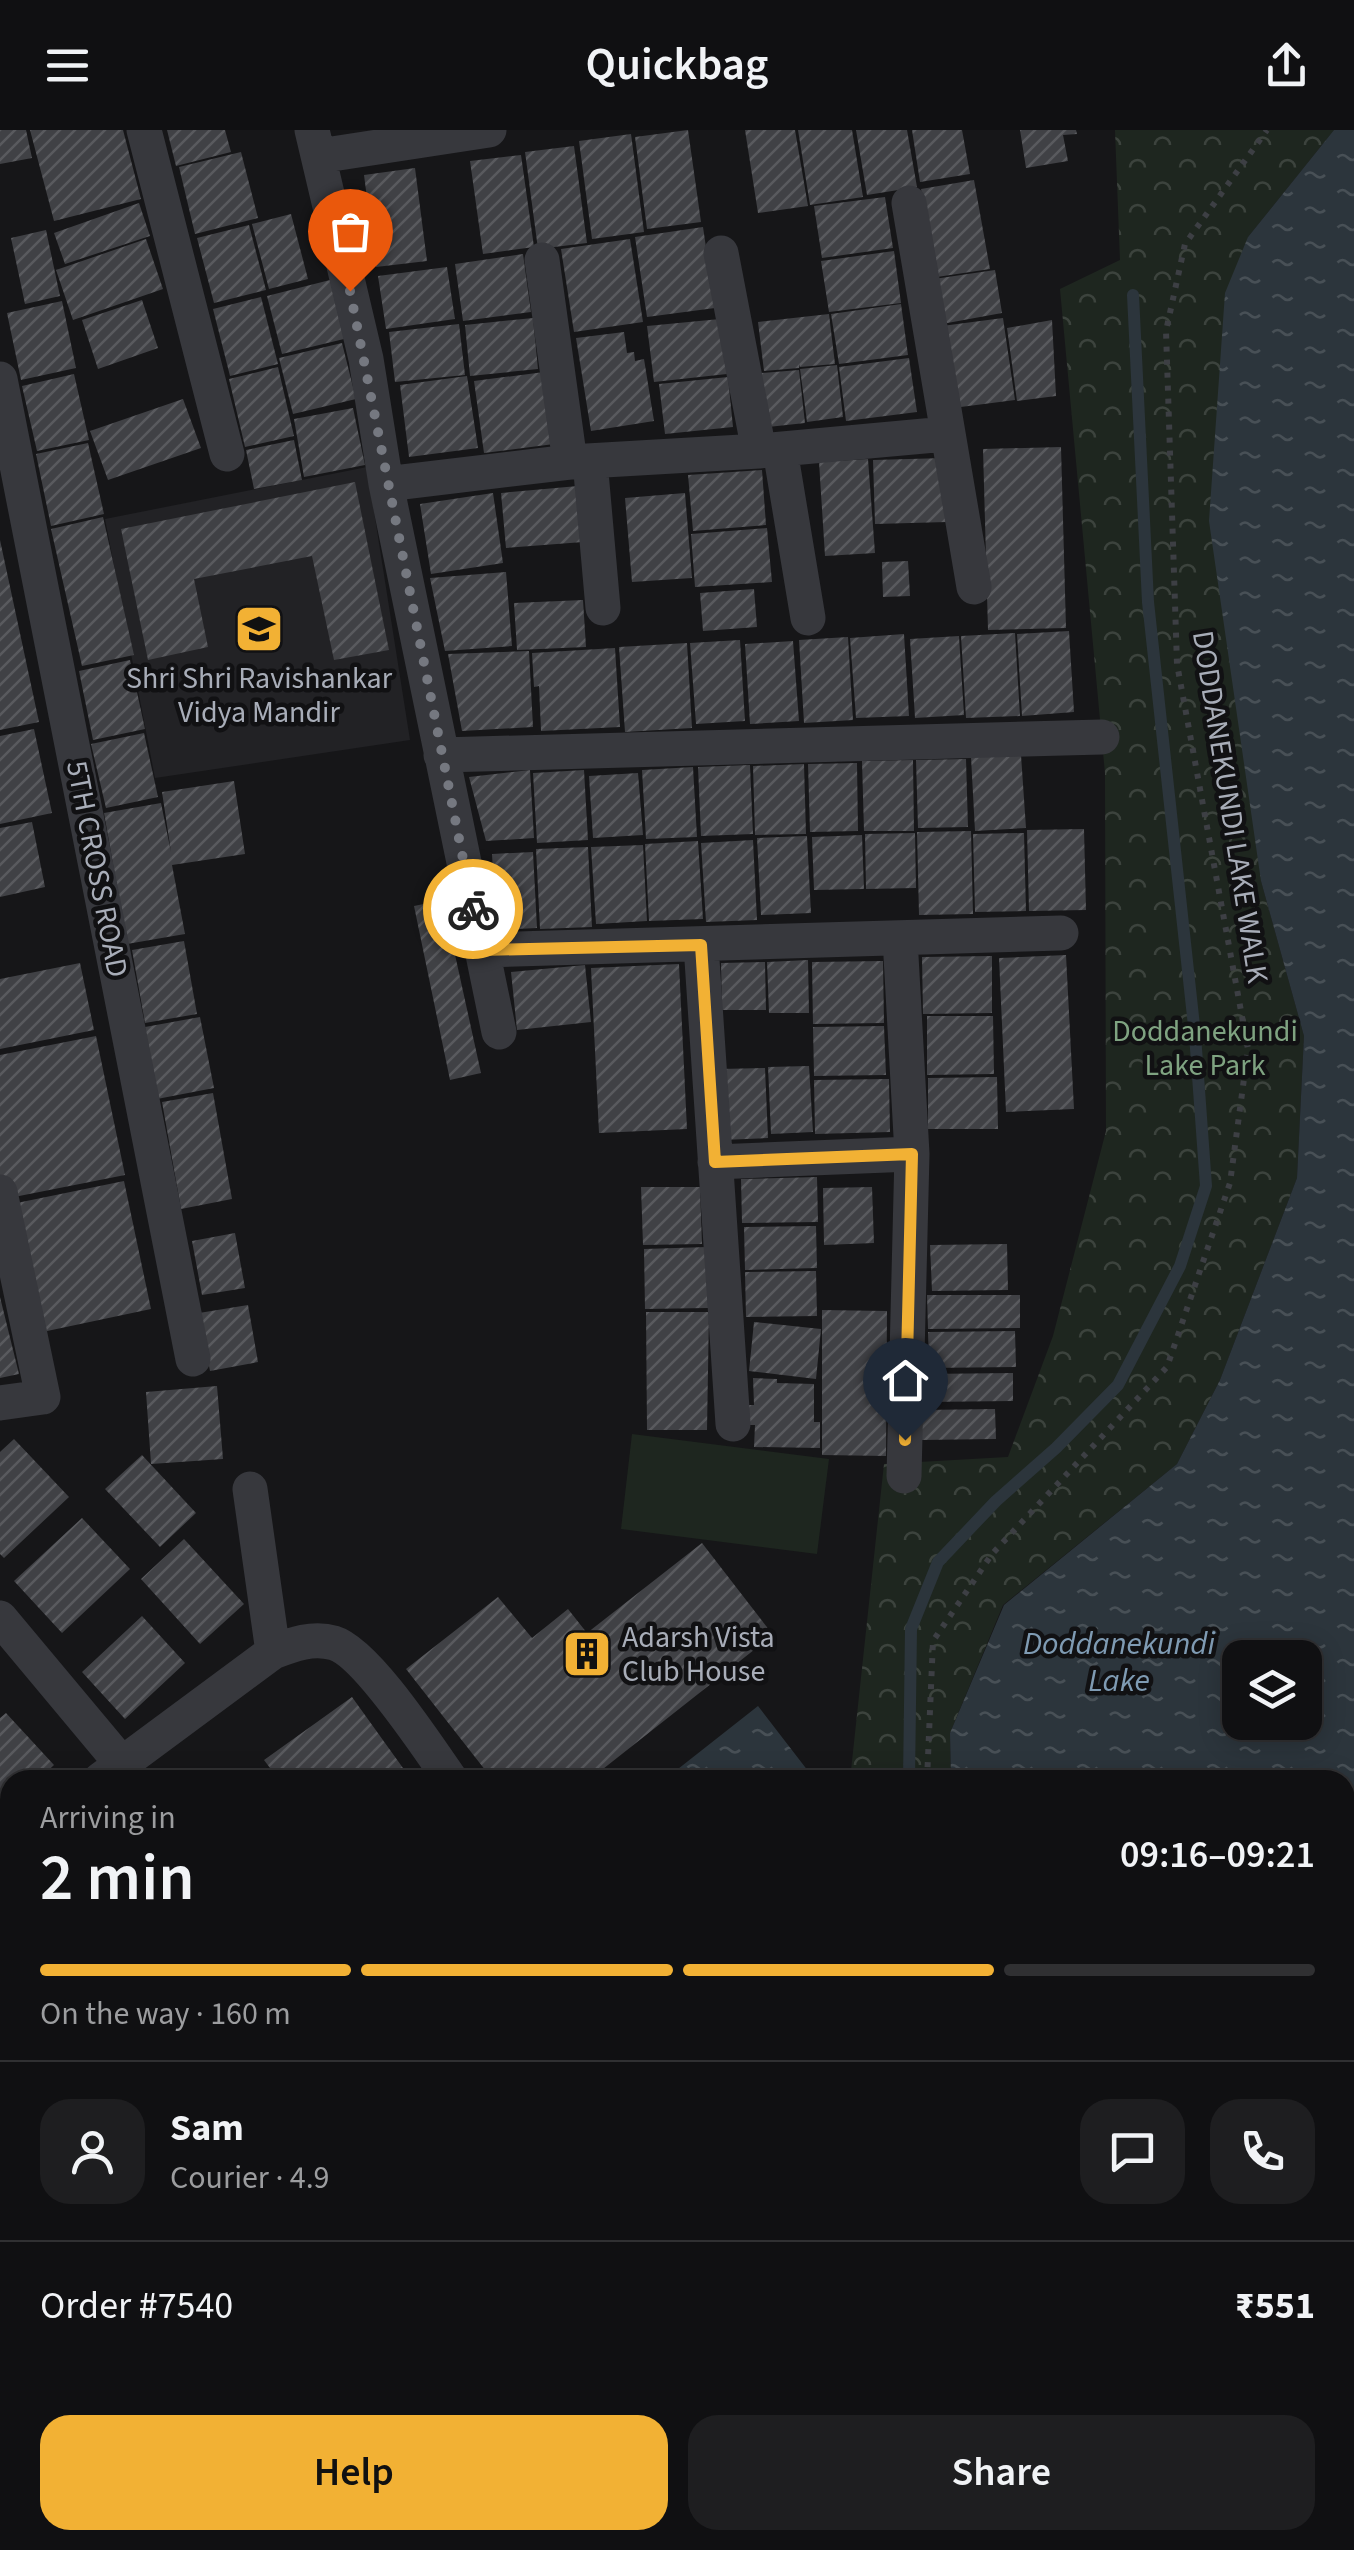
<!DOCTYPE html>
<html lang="en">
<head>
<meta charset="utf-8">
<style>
  body { margin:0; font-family:"Source Sans 3",sans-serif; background:#1e1e20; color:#f1f3f6; height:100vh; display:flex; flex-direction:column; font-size:38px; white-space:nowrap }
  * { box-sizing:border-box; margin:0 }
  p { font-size:32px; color:#9c9d9f }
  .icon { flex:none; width:55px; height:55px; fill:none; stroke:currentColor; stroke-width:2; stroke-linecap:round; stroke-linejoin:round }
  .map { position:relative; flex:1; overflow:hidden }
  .drawer { position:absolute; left:0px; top:1640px; width:1355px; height:780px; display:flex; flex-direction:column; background:#101012; border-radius:30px 30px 0 0; box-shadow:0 5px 25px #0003,0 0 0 2px #303032 }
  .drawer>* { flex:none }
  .buttons { position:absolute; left:1222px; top:1510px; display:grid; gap:20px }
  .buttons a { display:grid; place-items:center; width:100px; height:100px; border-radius:20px; background:#101012; box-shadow:0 5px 25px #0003,0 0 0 2px #303032; font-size:50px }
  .pin { position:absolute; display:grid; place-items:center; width:85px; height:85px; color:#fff; margin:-102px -42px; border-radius:50% 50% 50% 0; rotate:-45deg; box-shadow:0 0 10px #0007 }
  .pin .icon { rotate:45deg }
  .courier { position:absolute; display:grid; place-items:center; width:100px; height:100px; margin:-50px; border:8px solid #f2b134; border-radius:50%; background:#fff; color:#222; box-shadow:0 2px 12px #0007 }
  .headline em { font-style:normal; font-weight:600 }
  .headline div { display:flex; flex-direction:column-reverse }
  .headline { display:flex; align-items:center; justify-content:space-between; height:170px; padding:0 40px }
  h1 { font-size:65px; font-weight:600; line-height:75px }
  .bar { display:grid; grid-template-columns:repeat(4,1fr); gap:15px 10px; align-content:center; height:120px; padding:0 40px }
  .bar i { height:12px; border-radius:8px; background:#303032 }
  .bar .on { background:#f2b134 }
  .bar p { grid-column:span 4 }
  .line { display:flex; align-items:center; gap:25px; padding:0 40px; border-top:2px solid #303032 }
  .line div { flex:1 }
  .round { display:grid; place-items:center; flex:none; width:105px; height:105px; border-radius:30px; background:#1e1e20 }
  .primary-button { display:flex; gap:20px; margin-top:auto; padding:20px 40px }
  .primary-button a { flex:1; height:115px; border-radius:30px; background:#f2b134; color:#111; font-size:40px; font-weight:600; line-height:115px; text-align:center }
  .primary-button a+a { background:#1e1e20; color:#f1f3f6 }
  header { display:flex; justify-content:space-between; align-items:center; height:130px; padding:0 40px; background:#101012; font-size:45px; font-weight:600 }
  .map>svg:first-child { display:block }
  .built { fill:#222225 }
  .grass { fill:#1e261f }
  .park { fill:url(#park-crowns) }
  .water { fill:url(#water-ripples); fill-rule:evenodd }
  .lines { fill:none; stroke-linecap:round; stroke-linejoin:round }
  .stream { stroke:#2c353c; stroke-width:12 }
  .building { fill:url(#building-hatch) }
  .path { stroke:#3d3f44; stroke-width:6; stroke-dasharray:5 8; stroke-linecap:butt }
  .minor { stroke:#37383d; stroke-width:35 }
  .done { stroke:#757880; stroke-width:10; stroke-dasharray:0 18 }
  .route { stroke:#f2b134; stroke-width:12 }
  .labels { text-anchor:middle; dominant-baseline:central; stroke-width:9; stroke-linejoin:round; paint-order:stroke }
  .poi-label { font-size:30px; fill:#a8adb8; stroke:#111113 }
  .street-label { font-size:30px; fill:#a8adb8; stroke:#111113 }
  .park-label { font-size:30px; fill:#7fa381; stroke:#111113 }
  .water-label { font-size:32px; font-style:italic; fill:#7f9bb3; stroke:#111113 }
</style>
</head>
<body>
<header><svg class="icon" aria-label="menu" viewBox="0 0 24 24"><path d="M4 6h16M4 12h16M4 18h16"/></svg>Quickbag<svg class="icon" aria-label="share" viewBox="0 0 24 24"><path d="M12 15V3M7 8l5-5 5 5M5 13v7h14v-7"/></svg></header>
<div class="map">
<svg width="1354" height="2420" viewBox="0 0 1354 2420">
  <defs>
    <pattern id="park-crowns" width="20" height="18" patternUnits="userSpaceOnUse" patternTransform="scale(2.5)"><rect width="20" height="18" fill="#1e261f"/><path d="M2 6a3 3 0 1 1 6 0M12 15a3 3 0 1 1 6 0" fill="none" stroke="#3c433d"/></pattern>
    <pattern id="water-ripples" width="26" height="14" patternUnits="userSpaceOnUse" patternTransform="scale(2.5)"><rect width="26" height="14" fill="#2c353c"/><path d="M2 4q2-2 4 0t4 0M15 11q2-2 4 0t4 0" fill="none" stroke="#485056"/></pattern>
    <pattern id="building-hatch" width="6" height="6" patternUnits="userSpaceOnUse" patternTransform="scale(2.5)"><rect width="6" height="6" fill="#404145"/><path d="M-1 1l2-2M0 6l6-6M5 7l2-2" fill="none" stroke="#595a5e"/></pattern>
  </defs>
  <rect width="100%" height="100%" fill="#161618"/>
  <path class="built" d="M 367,337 L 410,610 L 155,648 L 105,389 Z"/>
  <path class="grass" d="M 632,1304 L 829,1329 L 817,1424 L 621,1399 Z"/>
  <path class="park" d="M 1115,0 L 1334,0 L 1248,107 L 1261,751 L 1304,906 L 1297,1048 L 1220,1250 L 1177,1334 L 1003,1475 L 950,1603 L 951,1650 L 850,1650 L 884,1334 L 1008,1327 L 1053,1206 L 1106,1001 L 1105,643 L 1060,159 L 1120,130 Z
    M 750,2410 L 917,2410 L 901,2420 L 732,2420 Z"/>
  <path class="water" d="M 1334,0 L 1354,0 L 1354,2420 L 901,2420 L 917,2410 L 1345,2410 L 1345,1650 L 951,1650 L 950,1603 L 1004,1475 L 1177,1334 L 1220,1250 L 1297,1048 L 1304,906 L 1261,751 L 1209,391 L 1225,163 L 1248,107 ZM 1240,1528 L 1305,1528 L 1305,1592 L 1240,1592 Z
    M 758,1576 L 815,1650 L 664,1650 Z"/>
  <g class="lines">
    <path class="stream" d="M 909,1650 L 911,1499 L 938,1432 L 996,1371 L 1056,1318 L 1118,1255 L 1180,1136 L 1206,1056 L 1195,905 L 1148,472 L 1133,165
      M 774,2420 L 788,2410"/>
  </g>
  <path class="building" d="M 0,0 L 26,0 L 32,28 L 0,34 Z
    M 30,0 L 123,0 L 141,69 L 54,91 Z
    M 167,0 L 225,0 L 231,22 L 176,36 Z
    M 688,0 L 701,92 L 647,99 L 635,7 Z
    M 745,0 L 795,0 L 808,76 L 758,83 Z
    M 798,0 L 852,0 L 863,67 L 810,75 Z
    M 856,0 L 907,0 L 917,57 L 867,65 Z
    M 912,0 L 962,0 L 970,44 L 920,52 Z
    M 1020,0 L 1076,0 L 1077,4 L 1063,5 L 1068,31 L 1026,38 Z
    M 631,4 L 644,102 L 592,109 L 579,11 Z
    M 574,16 L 587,113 L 538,119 L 525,22 Z
    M 241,22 L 258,88 L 195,104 L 179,37 Z
    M 521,25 L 534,117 L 483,124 L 470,31 Z
    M 415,38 L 427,131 L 376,137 L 364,45 Z
    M 974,50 L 990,139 L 937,147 L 921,59 Z
    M 885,67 L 893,118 L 822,128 L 814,76 Z
    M 139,73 L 150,106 L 65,134 L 54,103 Z
    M 291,84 L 308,149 L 269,159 L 252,94 Z
    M 249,95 L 266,160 L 214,173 L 197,108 Z
    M 703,97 L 715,178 L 647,187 L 635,107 Z
    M 46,100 L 60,166 L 25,174 L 11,108 Z
    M 146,109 L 163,159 L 73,190 L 56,140 Z
    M 630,109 L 643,192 L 574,202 L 561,119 Z
    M 894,121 L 901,173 L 829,182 L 821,131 Z
    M 523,124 L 531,182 L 463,191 L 455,134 Z
    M 447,137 L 455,189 L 386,199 L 378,146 Z
    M 995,140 L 1002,183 L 942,194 L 934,149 Z
    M 330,150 L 344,209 L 282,224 L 267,166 Z
    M 261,167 L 278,234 L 230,246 L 213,179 Z
    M 142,170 L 158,218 L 98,239 L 82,190 Z
    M 62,171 L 76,238 L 21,250 L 7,183 Z
    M 901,174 L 908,225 L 839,234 L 831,184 Z
    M 829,184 L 835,234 L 800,237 L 800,234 L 799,238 L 764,241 L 758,192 Z
    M 533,188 L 538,239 L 470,246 L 465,195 Z
    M 1003,188 L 1015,270 L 953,278 L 942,196 Z
    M 720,189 L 727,244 L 654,252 L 647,196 Z
    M 1052,190 L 1056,266 L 1017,271 L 1007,198 Z
    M 459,194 L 465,245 L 395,252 L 389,202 Z
    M 624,202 L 627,223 L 634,222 L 635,231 L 644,229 L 654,291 L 591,301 L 576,208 Z
    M 342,213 L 356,269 L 293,284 L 279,228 Z
    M 909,228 L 917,282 L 846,291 L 839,237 Z
    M 837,235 L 843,287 L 807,292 L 800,239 Z
    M 278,237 L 294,306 L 245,317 L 229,249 Z
    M 799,240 L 805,293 L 768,297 L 761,243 Z
    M 544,242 L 554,314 L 484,323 L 474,251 Z
    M 74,244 L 89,310 L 37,321 L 22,256 Z
    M 467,246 L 478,318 L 409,327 L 400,255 Z
    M 728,247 L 733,297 L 665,304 L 659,254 Z
    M 183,269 L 201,318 L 108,350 L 90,301 Z
    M 353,278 L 365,335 L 304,347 L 294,289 Z
    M 294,310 L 302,350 L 254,359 L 246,320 Z
    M 88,313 L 104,384 L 51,396 L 36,324 Z
    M 1061,317 L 1066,498 L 988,500 L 983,319 Z
    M 945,328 L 947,392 L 875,394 L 873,330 Z
    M 868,329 L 875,423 L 825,426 L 819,332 Z
    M 762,340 L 766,395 L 693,401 L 688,345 Z
    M 355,352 L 389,520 L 334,530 L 312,426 L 194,449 L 208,517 L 148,530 L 121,399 Z
    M 578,356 L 583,412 L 506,418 L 501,363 Z
    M 493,363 L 503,433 L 431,444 L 420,374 Z
    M 685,363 L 692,448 L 632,452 L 625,368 Z
    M 103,387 L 134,525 L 82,536 L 51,399 Z
    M 767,398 L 772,452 L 695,457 L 691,404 Z
    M 0,410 L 39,592 L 0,600 Z
    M 908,431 L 910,466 L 883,467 L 882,432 Z
    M 506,442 L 512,516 L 445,521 L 430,448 Z
    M 754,459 L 757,497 L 703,501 L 700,463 Z
    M 583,470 L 586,517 L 517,520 L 514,473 Z
    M 1069,501 L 1074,582 L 1022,586 L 1017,504 Z
    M 1015,503 L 1020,586 L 966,588 L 961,506 Z
    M 904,504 L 909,586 L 856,588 L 850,508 Z
    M 959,506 L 964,585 L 915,588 L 910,509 Z
    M 848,507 L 853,590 L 804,593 L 799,510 Z
    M 740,510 L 745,591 L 696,594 L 690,513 Z
    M 793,511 L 799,591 L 750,594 L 745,514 Z
    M 687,513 L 692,598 L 625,602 L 619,517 Z
    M 615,518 L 620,597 L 541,601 L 539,556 L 534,557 L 532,523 Z
    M 529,521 L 533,597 L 462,601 L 448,524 Z
    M 130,530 L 145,599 L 93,610 L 79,541 Z
    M 34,599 L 52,683 L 0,694 L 0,606 Z
    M 144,603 L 158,667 L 106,678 L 91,614 Z
    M 1021,625 L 1026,698 L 975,701 L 971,627 Z
    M 966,629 L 968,697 L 918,698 L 916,630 Z
    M 913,630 L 914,701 L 864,701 L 862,631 Z
    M 857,633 L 858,701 L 810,702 L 808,634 Z
    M 804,634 L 806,704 L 755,705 L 753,636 Z
    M 750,635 L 753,704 L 701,706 L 698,637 Z
    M 693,637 L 697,707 L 646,709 L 642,640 Z
    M 530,640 L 534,708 L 486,711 L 469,647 Z
    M 584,640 L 588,710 L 537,713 L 533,643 Z
    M 638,643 L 643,705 L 593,708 L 589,646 Z
    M 234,651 L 245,724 L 172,735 L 185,804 L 127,814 L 104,683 L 161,673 L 171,722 L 162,662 Z
    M 32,692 L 45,757 L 0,767 L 0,698 Z
    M 1084,699 L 1086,780 L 1029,781 L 1027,700 Z
    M 971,701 L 973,784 L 919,785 L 917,702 Z
    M 915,703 L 916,758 L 866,759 L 865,704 Z
    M 1024,703 L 1026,781 L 975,782 L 973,704 Z
    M 862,705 L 864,759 L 814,760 L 812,707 Z
    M 807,706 L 811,783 L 761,785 L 757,708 Z
    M 753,710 L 757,790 L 706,792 L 701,713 Z
    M 698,711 L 703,789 L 649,791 L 645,714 Z
    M 643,715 L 647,791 L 596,794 L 591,717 Z
    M 588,717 L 592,797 L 540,799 L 536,719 Z
    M 533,722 L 537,798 L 496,800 L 492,724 Z
    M 443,770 L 481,943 L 450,950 L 414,776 Z
    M 184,811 L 197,884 L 145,893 L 132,820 Z
    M 1066,825 L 1074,979 L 1006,982 L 999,828 Z
    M 992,826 L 992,883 L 923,884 L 922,827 Z
    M 808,830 L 809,883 L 769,883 L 767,832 Z
    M 883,831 L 884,893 L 813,894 L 812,832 Z
    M 765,832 L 766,880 L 722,880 L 721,833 Z
    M 80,833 L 94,900 L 0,919 L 0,849 Z
    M 679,834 L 687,999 L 599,1003 L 591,838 Z
    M 585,835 L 591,892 L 517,900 L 511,842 Z
    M 927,886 L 993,886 L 994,944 L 927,945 Z
    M 200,887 L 214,958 L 157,969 L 145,897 Z
    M 884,896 L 886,945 L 814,946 L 813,897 Z
    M 96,906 L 125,1045 L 4,1069 L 0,1049 L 0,925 Z
    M 809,936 L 813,1002 L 771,1004 L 768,937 Z
    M 765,938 L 768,1008 L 723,1010 L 720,939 Z
    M 997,947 L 998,999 L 928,999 L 928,948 Z
    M 889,949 L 890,1002 L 815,1004 L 814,950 Z
    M 213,963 L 232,1069 L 181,1079 L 162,972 Z
    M 817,1047 L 818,1092 L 742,1093 L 741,1049 Z
    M 124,1051 L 151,1179 L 33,1204 L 7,1075 Z
    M 641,1057 L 700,1057 L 702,1114 L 643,1115 Z
    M 872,1057 L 874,1113 L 824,1115 L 823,1058 Z
    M 816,1096 L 817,1138 L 745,1140 L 744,1097 Z
    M 235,1103 L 245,1158 L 202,1165 L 192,1111 Z
    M 1007,1114 L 1008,1160 L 932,1161 L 930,1115 Z
    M 707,1117 L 708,1178 L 645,1179 L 644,1119 Z
    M 816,1141 L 817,1186 L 746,1187 L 745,1142 Z
    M 927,1165 L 1020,1165 L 1020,1198 L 928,1199 Z
    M 0,1167 L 19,1244 L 0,1248 Z
    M 248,1175 L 258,1232 L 210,1241 L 199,1183 Z
    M 822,1180 L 887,1181 L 886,1326 L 822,1325 Z
    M 646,1182 L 709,1182 L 707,1300 L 647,1300 Z
    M 754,1192 L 821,1199 L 816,1249 L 749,1241 Z
    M 1015,1201 L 1016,1237 L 929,1238 L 928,1202 Z
    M 1013,1243 L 1013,1271 L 925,1272 L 924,1244 Z
    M 753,1248 L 777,1249 L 777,1253 L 814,1254 L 814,1292 L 820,1292 L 820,1318 L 754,1317 L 755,1295 L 748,1295 L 748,1275 L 754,1275 Z
    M 217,1256 L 223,1329 L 151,1334 L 146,1262 Z
    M 995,1279 L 996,1309 L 921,1310 L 920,1280 Z
    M 14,1309 L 69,1367 L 4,1428 L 0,1424 L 0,1322 Z
    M 142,1325 L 196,1383 L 160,1417 L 105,1359 Z
    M 82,1388 L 130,1439 L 62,1503 L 14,1451 Z
    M 184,1409 L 244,1474 L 200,1514 L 141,1449 Z
    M 702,1413 L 773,1505 L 589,1650 L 493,1650 L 406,1539 L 498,1467 L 532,1508 L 568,1479 L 587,1503 Z
    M 142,1486 L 185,1533 L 125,1589 L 82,1542 Z
    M 352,1567 L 408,1645 L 401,1650 L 279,1650 L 264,1630 Z
    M 6,1583 L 54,1635 L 38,1650 L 10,1650 L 10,1676 L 0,1685 L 0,1588 Z
    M 10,1793 L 10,1833 L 0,1819 L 0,1801 Z
    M 0,1862 L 10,1876 L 10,1920 L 0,1927 Z
    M 0,2028 L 10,2042 L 10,2114 L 0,2122 Z
    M 10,2255 L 10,2383 L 0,2369 L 0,2262 Z
    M 22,2410 L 33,2410 L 40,2420 L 8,2420 Z
    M 70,2410 L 167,2410 L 174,2420 L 77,2420 Z
    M 434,2410 L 508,2410 L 516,2420 L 420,2420 Z
    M 557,2410 L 635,2410 L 621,2420 L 564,2420 Z"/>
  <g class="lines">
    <path class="path" d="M 927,1650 L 933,1511 L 992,1424 L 1167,1237 L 1230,1053 L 1248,919 L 1177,534 L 1166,201 L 1185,114 L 1267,0
      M 826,2420 L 844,2410"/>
    <path class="minor" d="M 144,0 L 227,324
      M 312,0 L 366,229 L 386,354 L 499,902
      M 319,26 L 489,0
      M 909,73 L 974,457
      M 721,123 L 759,321
      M 542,130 L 570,332
      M 0,249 L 193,1229
      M 780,320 L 808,488
      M 590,331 L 603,478
      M 386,354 L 570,332 L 759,321 L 946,304
      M 441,625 L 1102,607
      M 900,808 L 912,1024 L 904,1346
      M 701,815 L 733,1294
      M 482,820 L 1061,803
      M 715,1032 L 912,1024
      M 0,1062 L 43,1267 L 0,1273
      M 250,1359 L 273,1522
      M 0,1488 L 122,1634
      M 100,1650 L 273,1522 C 293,1514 313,1507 334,1513 C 367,1523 429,1619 451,1650
      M 0,1724 L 10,1717
      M 0,2192 L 10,2185
      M 297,2420 L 311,2410"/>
  </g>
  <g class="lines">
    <path class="done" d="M 350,161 L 473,779"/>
    <path class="route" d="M 473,779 L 482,820 L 701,815 L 715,1032 L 912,1024 L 905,1310"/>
  </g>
  <defs>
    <g id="school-square" transform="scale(2.5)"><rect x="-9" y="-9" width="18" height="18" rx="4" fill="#f2b134" stroke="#111113"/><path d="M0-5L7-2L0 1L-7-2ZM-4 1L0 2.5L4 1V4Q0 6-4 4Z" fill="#111"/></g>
    <g id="building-square" transform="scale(2.5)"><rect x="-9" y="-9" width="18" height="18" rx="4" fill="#f2b134" stroke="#111113"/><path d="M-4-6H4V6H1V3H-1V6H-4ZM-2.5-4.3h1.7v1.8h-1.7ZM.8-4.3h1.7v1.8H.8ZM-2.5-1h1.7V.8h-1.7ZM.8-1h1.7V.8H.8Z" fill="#111"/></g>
  </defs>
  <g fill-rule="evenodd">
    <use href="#school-square" x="259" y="499"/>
    <use href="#building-square" x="587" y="1524"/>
  </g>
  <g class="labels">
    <g class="poi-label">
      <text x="259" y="548">Shri Shri Ravishankar<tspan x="259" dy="34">Vidya Mandir</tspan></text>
      <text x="622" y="1507" text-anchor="start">Adarsh Vista<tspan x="622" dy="34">Club House</tspan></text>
    </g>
    <g class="street-label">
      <text transform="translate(1230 677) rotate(81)">DODDANEKUNDI LAKE WALK</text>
      <text transform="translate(97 739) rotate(79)">5TH CROSS ROAD</text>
    </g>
    <g class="park-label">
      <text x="1205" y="901">Doddanekundi<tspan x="1205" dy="34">Lake Park</tspan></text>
    </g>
    <g class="water-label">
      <text x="1119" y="1514">Doddanekundi<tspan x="1119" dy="37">Lake</tspan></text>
    </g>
  </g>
</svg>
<div class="buttons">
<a><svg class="icon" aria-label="layers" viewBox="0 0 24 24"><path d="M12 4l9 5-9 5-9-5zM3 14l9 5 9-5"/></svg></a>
</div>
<div class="pin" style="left:350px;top:161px;background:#ea580c"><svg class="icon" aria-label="bag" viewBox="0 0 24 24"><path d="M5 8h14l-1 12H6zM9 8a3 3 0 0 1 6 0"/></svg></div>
<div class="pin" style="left:905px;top:1310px;background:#1f2937"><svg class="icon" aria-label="home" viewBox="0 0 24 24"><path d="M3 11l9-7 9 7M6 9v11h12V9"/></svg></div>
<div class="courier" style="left:473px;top:779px"><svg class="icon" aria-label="bike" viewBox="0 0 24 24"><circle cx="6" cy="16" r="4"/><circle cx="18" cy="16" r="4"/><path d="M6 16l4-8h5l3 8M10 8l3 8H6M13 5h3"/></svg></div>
<section class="drawer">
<div class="headline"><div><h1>2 min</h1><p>Arriving in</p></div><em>09:16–09:21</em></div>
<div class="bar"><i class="on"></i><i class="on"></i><i class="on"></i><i></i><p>On the way · 160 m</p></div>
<div class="line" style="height:180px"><a class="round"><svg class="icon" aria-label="person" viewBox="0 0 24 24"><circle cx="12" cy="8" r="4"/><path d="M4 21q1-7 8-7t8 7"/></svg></a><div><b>Sam</b><p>Courier · 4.9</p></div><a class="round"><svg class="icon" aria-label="chat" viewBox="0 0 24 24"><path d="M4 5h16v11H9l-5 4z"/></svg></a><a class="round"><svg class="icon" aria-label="phone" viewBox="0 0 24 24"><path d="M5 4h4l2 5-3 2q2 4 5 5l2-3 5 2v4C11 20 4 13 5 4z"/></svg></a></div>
<div class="line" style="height:130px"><div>Order #7540</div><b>₹551</b></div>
<div class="primary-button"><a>Help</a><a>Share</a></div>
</section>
</div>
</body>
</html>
